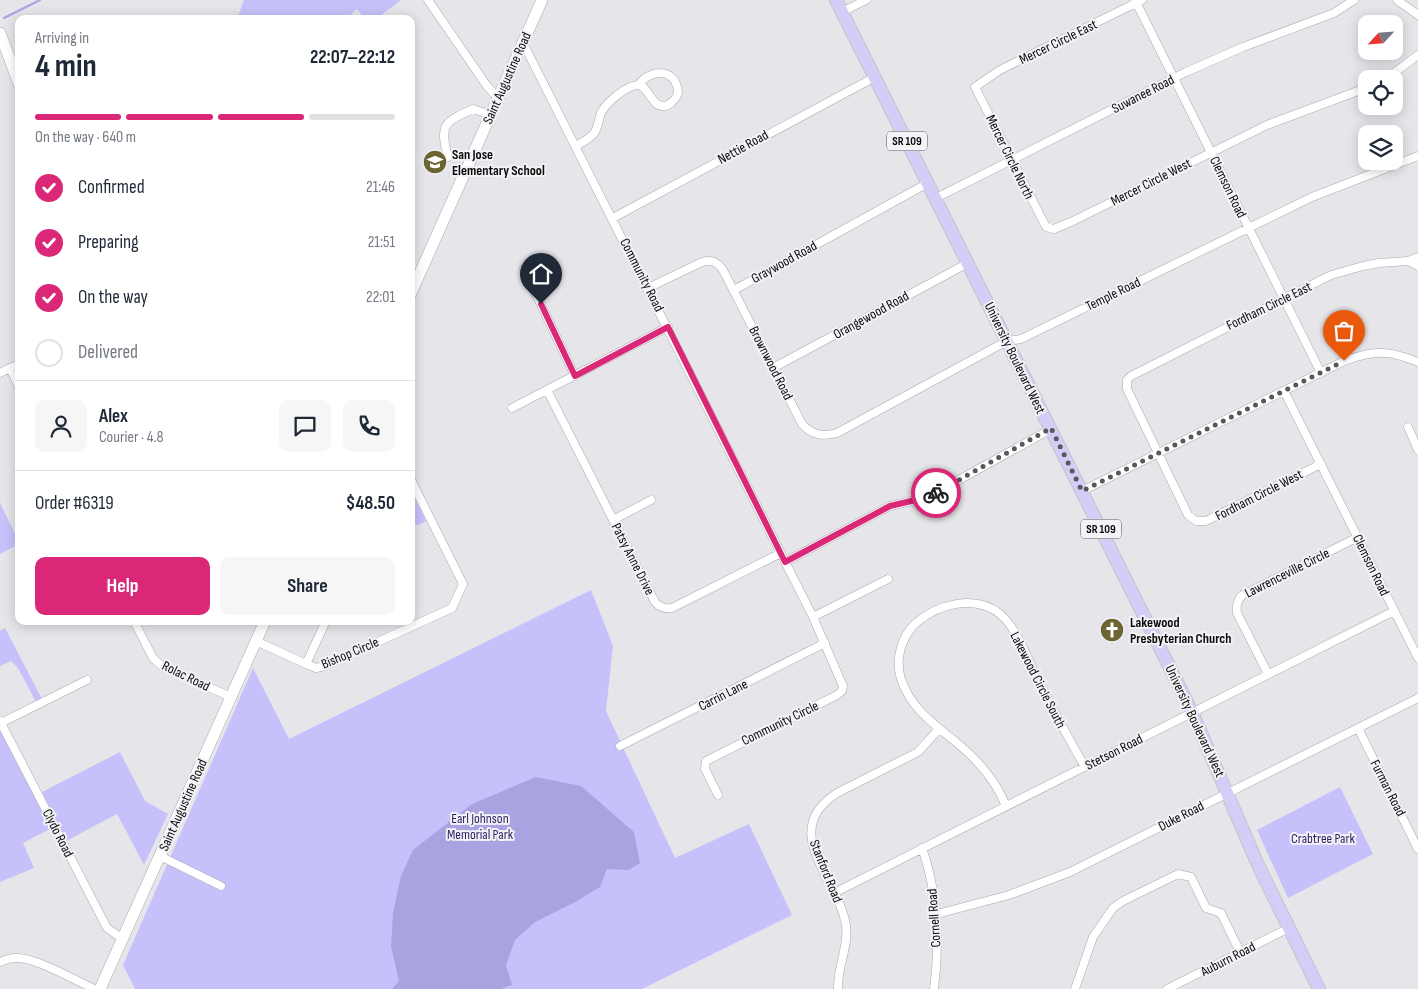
<!DOCTYPE html>
<html lang="en">
<head>
<meta charset="utf-8">
<style>
  body { margin:0; font-family:"Sofia Sans Condensed",sans-serif; background:#f6f6f7; color:#1f2937; height:100vh; display:flex; flex-direction:column; font-size:19px; white-space:nowrap }
  * { box-sizing:border-box; margin:0 }
  p { font-size:16px; color:#747a83 }
  .icon { flex:none; width:28px; height:28px; fill:none; stroke:currentColor; stroke-width:2; stroke-linecap:round; stroke-linejoin:round }
  .map { position:relative; flex:1; overflow:hidden }
  .details { position:absolute; left:15px; top:15px; width:400px; height:610px; display:flex; flex-direction:column; background:#fff; border-radius:10px; box-shadow:0 2px 12px #0003 }
  .details>* { flex:none }
  .needle { width:32px; rotate:244deg }
  .controls { position:absolute; left:1358px; top:15px; display:grid; gap:10px }
  .controls a { display:grid; place-items:center; width:45px; height:45px; border-radius:10px; background:#fff; box-shadow:0 2px 12px #0003; font-size:25px }
  .pin { position:absolute; display:grid; place-items:center; width:42px; height:42px; color:#fff; margin:-51px -21px; border-radius:50% 50% 50% 0; rotate:-45deg; box-shadow:0 0 5px #0007 }
  .pin .icon { rotate:45deg }
  .courier { position:absolute; display:grid; place-items:center; width:50px; height:50px; margin:-25px; border:4px solid #db2777; border-radius:50%; background:#fff; color:#222; box-shadow:0 1px 6px #0007 }
  .headline em { font-style:normal; font-weight:700 }
  .headline div { display:flex; flex-direction:column-reverse }
  .headline { display:flex; align-items:center; justify-content:space-between; height:85px; padding:0 20px }
  h1 { font-size:32px; font-weight:700; line-height:38px }
  .bar { display:grid; grid-template-columns:repeat(4,1fr); gap:8px 5px; align-content:center; height:60px; padding:0 20px }
  .bar i { height:6px; border-radius:4px; background:#e0e1e3 }
  .bar .current { background:#db2777 }
  .bar p { grid-column:span 4 }
  .line { display:flex; align-items:center; gap:12px; padding:0 20px; border-top:1px solid #e0e1e3 }
  .line div { flex:1 }
  .round { display:grid; place-items:center; flex:none; width:52px; height:52px; border-radius:10px; background:#f6f6f7 }
  ol { padding:0 20px; list-style:none }
  li { display:flex; align-items:center; gap:15px; height:55px }
  li p { margin-inline-start:auto }
  li .icon { padding:5px; border-radius:50%; background:#db2777; color:#fff; stroke-width:4 }
  li:last-child { color:#747a83 }
  li i { width:28px; height:28px; border:2px solid #e0e1e3; border-radius:50% }
  .action { display:flex; gap:10px; margin-top:auto; padding:10px 20px }
  .action a { flex:1; height:58px; border-radius:10px; background:#db2777; color:#fff; font-size:20px; font-weight:700; line-height:58px; text-align:center }
  .action a+a { background:#f6f6f7; color:#1f2937 }
  .map>svg:first-child { display:block }
  .green { fill:#c7c1fb }
  .water { fill:#aaa3e1 }
  .lines { fill:none; stroke-linecap:round; stroke-linejoin:round }
  .stream { stroke:#aaa3e1; stroke-width:2 }
  .street-casing { stroke:#a9a9ad; stroke-width:9 }
  .secondary-casing { stroke:#a9a9ad; stroke-width:12 }
  .primary-casing { stroke:#c4c4c5; stroke-width:14 }
  .street { stroke:#fff; stroke-width:8 }
  .secondary { stroke:#fff; stroke-width:11 }
  .primary { stroke:#d3cef8; stroke-width:12 }
  .done { stroke:#58575a; stroke-width:5; stroke-dasharray:0 9 }
  .route { stroke:#db2777; stroke-width:6 }
  .labels { text-anchor:middle; dominant-baseline:central; stroke-width:4; stroke-linejoin:round; paint-order:stroke }
  .shield { fill:#f3f3f7; stroke:#515152; stroke-width:1 }
  .shield-label { font-size:12px; font-weight:bold; fill:#0b0b0c }
  .street-label { font-size:14px; fill:#0b0b0c; stroke:#f3f3f7 }
  .poi-label { font-size:14px; font-weight:bold; fill:#0b0b0c; stroke:#f3f3f7; text-anchor:start }
  .park-label { font-size:14px; fill:#2f1d64; stroke:#f3f3f7 }
</style>
</head>
<body>
<div class="map">
<svg width="1418" height="989" viewBox="0 0 1418 989">
  <rect width="100%" height="100%" fill="#e6e5ea"/>
  <path class="green" d="M 244,0 L 401,0 L 376,19 L 365,19 L 357,9 L 346,19 L 237,19 Z
    M 411,491 L 426,521 L 418,525 L 411,523 Z
    M 0,503 L 19,542 L 19,544 L 0,554 Z
    M 591,590 L 613,646 L 606,711 L 675,858 L 749,824 L 792,915 L 642,989 L 135,989 L 123,965 L 253,668 L 289,739 Z
    M 5,628 L 42,699 L 36,702 L 18,668 L 11,661 L 0,666 L 0,631 Z
    M 0,726 L 52,828 L 23,843 L 34,868 L 0,882 Z
    M 120,752 L 145,801 L 168,814 L 144,865 L 117,814 L 66,841 L 42,792 Z
    M 1340,787 L 1373,854 L 1288,898 L 1257,830 Z"/>
  <path class="water" d="M 536,777 L 581,786 L 634,832 L 640,863 L 629,870 L 607,869 L 600,887 L 577,901 L 535,922 L 515,940 L 506,965 L 512,985 L 501,989 L 392,989 L 399,981 L 391,947 L 393,913 L 401,876 L 413,850 L 472,804 Z"/>
  <g class="lines">
    <path class="stream" d="M 4,18 L 40,0"/>
    <g class="street-casing">
      <path id="street" d="M 428,0 L 487,86 L 498,98
        M 1135,0 L 1321,373
        M 1142,0 L 1000,70 L 975,87 L 1046,227 L 1054,229 L 1073,221 L 1267,125 L 1366,88
        M 1397,0 L 1418,15
        M 842,12 L 866,0
        M 523,43 L 813,617 L 843,686 L 842,691 L 837,695 L 706,761 L 705,769 L 718,795
        M 1386,79 L 1418,55
        M 576,146 C 583,142 591,138 595,132 C 598,126 599,119 601,113 C 606,103 625,86 638,85 C 649,85 652,112 668,105 C 673,102 676,99 678,93 C 677,69 652,67 638,85
        M 448,157 C 439,125 444,122 473,109 L 491,115
        M 936,198 L 1186,72 L 1243,47 L 1334,13 L 1354,0
        M 613,218 L 875,77
        M 1408,261 L 1418,257
        M 524,269 L 575,376
        M 648,288 L 702,262 C 712,259 717,262 723,270 L 802,424 C 812,435 822,437 837,433 L 1007,341 L 1021,339 L 1312,197 L 1418,156
        M 734,290 L 928,183
        M 10,368 L 19,387
        M 773,368 L 968,263
        M 0,373 L 19,364
        M 547,390 L 655,602 C 660,608 665,609 672,608 L 781,553
        M 1284,391 L 1418,658
        M 512,408 L 668,327
        M 1408,427 L 1418,450
        M 1321,464 L 1206,521 L 1196,521 L 1188,515 L 1127,389 L 1127,380 L 1131,376 L 1331,275 L 1363,266 L 1379,263 L 1408,261 L 1418,266
        M 1082,491 L 1344,361 C 1375,350 1388,350 1418,362
        M 613,520 L 651,500
        M 785,562 L 890,506 L 924,498 L 937,492 L 1051,429
        M 813,617 L 888,579
        M 134,621 L 153,658 L 163,667 L 231,697
        M 256,641 L 306,664 L 316,668 L 325,666 L 452,608 L 463,584 L 411,480
        M 306,664 L 326,621
        M 1268,674 L 1237,613 C 1236,606 1237,602 1241,596 L 1358,537
        M 0,721 L 107,928 L 123,939
        M 1,723 L 87,680
        M 1358,728 L 1418,849
        M 620,746 L 825,643
        M 1006,806 C 996,781 978,760 957,743 C 934,724 911,709 901,679 C 895,659 901,637 916,623 C 938,604 975,594 1000,614 C 1017,628 1028,660 1038,680 C 1053,709 1068,738 1085,767
        M 922,848 C 938,894 940,941 934,989
        M 160,856 L 221,886
        M 834,893 L 1394,611
        M 937,914 L 1009,895 L 1070,872 L 1418,698
        M 0,962 C 6,960 12,957 19,958 C 38,959 75,980 94,989
        M 838,989 C 837,967 849,947 846,925 C 838,878 778,831 837,793 L 918,752 L 939,729
        M 1075,989 L 1093,937 L 1113,908 L 1123,901 L 1178,874 L 1191,877 L 1206,908 L 1221,913 L 1240,952
        M 1167,989 L 1289,928"/>
    </g>
    <g class="secondary-casing">
      <path id="secondary" d="M 0,33 L 19,84
        M 411,293 L 542,0
        M 100,989 L 265,621"/>
    </g>
    <g class="primary-casing">
      <path id="primary" d="M 836,0 L 1192,712 L 1258,865 L 1319,989"/>
    </g>
    <use href="#street" class="street"/>
    <use href="#secondary" class="secondary"/>
    <use href="#primary" class="primary"/>
  </g>
  <g class="lines">
    <path class="done" d="M 936,493 L 1051,428 L 1082,491 L 1344,361"/>
    <path class="route" d="M 541,304 L 575,376 L 668,327 L 785,562 L 890,506 L 924,498 L 936,493"/>
  </g>
  <defs>
    <g id="school-disc" transform="scale(1.25)"><circle r="9.5" fill="#6c6532" stroke="#f3f3f7"/><path d="M0-5L7-2L0 1L-7-2ZM-4 1L0 2.5L4 1V4Q0 6-4 4Z" fill="#fff"/></g>
    <g id="church-disc" transform="scale(1.25)"><circle r="9.5" fill="#6c6532" stroke="#f3f3f7"/><path d="M-1.2-6h2.4v3.5h3.3v2.4h-3.3V6h-2.4V-.1h-3.3v-2.4h3.3Z" fill="#fff"/></g>
  </defs>
  <g fill-rule="evenodd">
    <use href="#school-disc" x="435" y="162"/>
    <use href="#church-disc" x="1112" y="630"/>
  </g>
  <g class="labels">
    <g class="shield">
      <rect x="887" y="131.5" width="40" height="19" rx="4"/>
      <rect x="1081" y="519.5" width="40" height="19" rx="4"/>
    </g>
    <g class="shield-label">
      <text x="907" y="141">SR 109</text>
      <text x="1101" y="529">SR 109</text>
    </g>
    <g class="street-label">
      <text transform="translate(1058 42) rotate(-26)">Mercer Circle East</text>
      <text transform="translate(507 78) rotate(-66)">Saint Augustine Road</text>
      <text transform="translate(1143 94) rotate(-27)">Suwanee Road</text>
      <text transform="translate(743 147) rotate(-29)">Nettie Road</text>
      <text transform="translate(1010 157) rotate(64)">Mercer Circle North</text>
      <text transform="translate(1151 182) rotate(-27)">Mercer Circle West</text>
      <text transform="translate(1228 187) rotate(64)">Clemson Road</text>
      <text transform="translate(784 262) rotate(-29)">Graywood Road</text>
      <text transform="translate(642 275) rotate(63)">Community Road</text>
      <text transform="translate(1113 294) rotate(-26)">Temple Road</text>
      <text transform="translate(1269 306) rotate(-26)">Fordham Circle East</text>
      <text transform="translate(871 315) rotate(-29)">Orangewood Road</text>
      <text transform="translate(1015 358) rotate(64)">University Boulevard West</text>
      <text transform="translate(771 363) rotate(63)">Brownwood Road</text>
      <text transform="translate(1259 495) rotate(-27)">Fordham Circle West</text>
      <text transform="translate(633 559) rotate(63)">Patsy Anne Drive</text>
      <text transform="translate(1371 565) rotate(64)">Clemson Road</text>
      <text transform="translate(1287 573) rotate(-27)">Lawrenceville Circle</text>
      <text transform="translate(350 653) rotate(-23)">Bishop Circle</text>
      <text transform="translate(186 676) rotate(26)">Rolac Road</text>
      <text transform="translate(1038 680) rotate(63)">Lakewood Circle South</text>
      <text transform="translate(723 695) rotate(-27)">Carrin Lane</text>
      <text transform="translate(1195 721) rotate(65)">University Boulevard West</text>
      <text transform="translate(780 723) rotate(-26)">Community Circle</text>
      <text transform="translate(1114 752) rotate(-27)">Stetson Road</text>
      <text transform="translate(1388 788) rotate(63)">Furman Road</text>
      <text transform="translate(183 805) rotate(-66)">Saint Augustine Road</text>
      <text transform="translate(1181 816) rotate(-27)">Duke Road</text>
      <text transform="translate(58 833) rotate(63)">Clydo Road</text>
      <text transform="translate(826 871) rotate(68)">Stanford Road</text>
      <text transform="translate(934 918) rotate(-94)">Cornell Road</text>
      <text transform="translate(1228 959) rotate(-27)">Auburn Road</text>
    </g>
    <g class="poi-label">
      <text x="452" y="154">San Jose<tspan x="452" dy="16">Elementary School</tspan></text>
      <text x="1130" y="622">Lakewood<tspan x="1130" dy="16">Presbyterian Church</tspan></text>
    </g>
    <g class="park-label">
      <text x="480" y="818">Earl Johnson<tspan x="480" dy="16">Memorial Park</tspan></text>
      <text x="1323" y="838">Crabtree Park</text>
    </g>
  </g>
</svg>
<div class="controls">
<a><svg class="needle" viewBox="-14 -14 28 28"><path d="M0-13l5 13h-10z" fill="#e53935"/><path d="M0 13l5-13h-10z" fill="#747a83"/></svg></a>
<a><svg class="icon" aria-label="locate" viewBox="0 0 24 24"><circle cx="12" cy="12" r="6"/><path d="M12 2v4M12 18v4M2 12h4M18 12h4"/></svg></a>
<a><svg class="icon" aria-label="layers" viewBox="0 0 24 24"><path d="M12 4l9 5-9 5-9-5zM3 14l9 5 9-5"/></svg></a>
</div>
<div class="pin" style="left:1344px;top:361px;background:#ea580c"><svg class="icon" aria-label="bag" viewBox="0 0 24 24"><path d="M5 8h14l-1 12H6zM9 8a3 3 0 0 1 6 0"/></svg></div>
<div class="pin" style="left:541px;top:304px;background:#1f2937"><svg class="icon" aria-label="home" viewBox="0 0 24 24"><path d="M3 11l9-7 9 7M6 9v11h12V9"/></svg></div>
<div class="courier" style="left:936px;top:493px"><svg class="icon" aria-label="bike" viewBox="0 0 24 24"><circle cx="6" cy="16" r="4"/><circle cx="18" cy="16" r="4"/><path d="M6 16l4-8h5l3 8M10 8l3 8H6M13 5h3"/></svg></div>
<section class="details">
<div class="headline"><div><h1>4 min</h1><p>Arriving in</p></div><em>22:07–22:12</em></div>
<div class="bar"><i class="current"></i><i class="current"></i><i class="current"></i><i></i><p>On the way · 640 m</p></div>
<ol>
<li><svg class="icon" aria-label="check" viewBox="0 0 24 24"><path d="M5 12l5 5 9-10"/></svg>Confirmed<p>21:46</p></li>
<li><svg class="icon" aria-label="check" viewBox="0 0 24 24"><path d="M5 12l5 5 9-10"/></svg>Preparing<p>21:51</p></li>
<li><svg class="icon" aria-label="check" viewBox="0 0 24 24"><path d="M5 12l5 5 9-10"/></svg>On the way<p>22:01</p></li>
<li><i></i>Delivered</li>
</ol>
<div class="line" style="height:90px"><a class="round"><svg class="icon" aria-label="person" viewBox="0 0 24 24"><circle cx="12" cy="8" r="4"/><path d="M4 21q1-7 8-7t8 7"/></svg></a><div><b>Alex</b><p>Courier · 4.8</p></div><a class="round"><svg class="icon" aria-label="chat" viewBox="0 0 24 24"><path d="M4 5h16v11H9l-5 4z"/></svg></a><a class="round"><svg class="icon" aria-label="phone" viewBox="0 0 24 24"><path d="M5 4h4l2 5-3 2q2 4 5 5l2-3 5 2v4C11 20 4 13 5 4z"/></svg></a></div>
<div class="line" style="height:65px"><div>Order #6319</div><b>$48.50</b></div>
<div class="action"><a>Help</a><a>Share</a></div>
</section>
</div>
</body>
</html>
